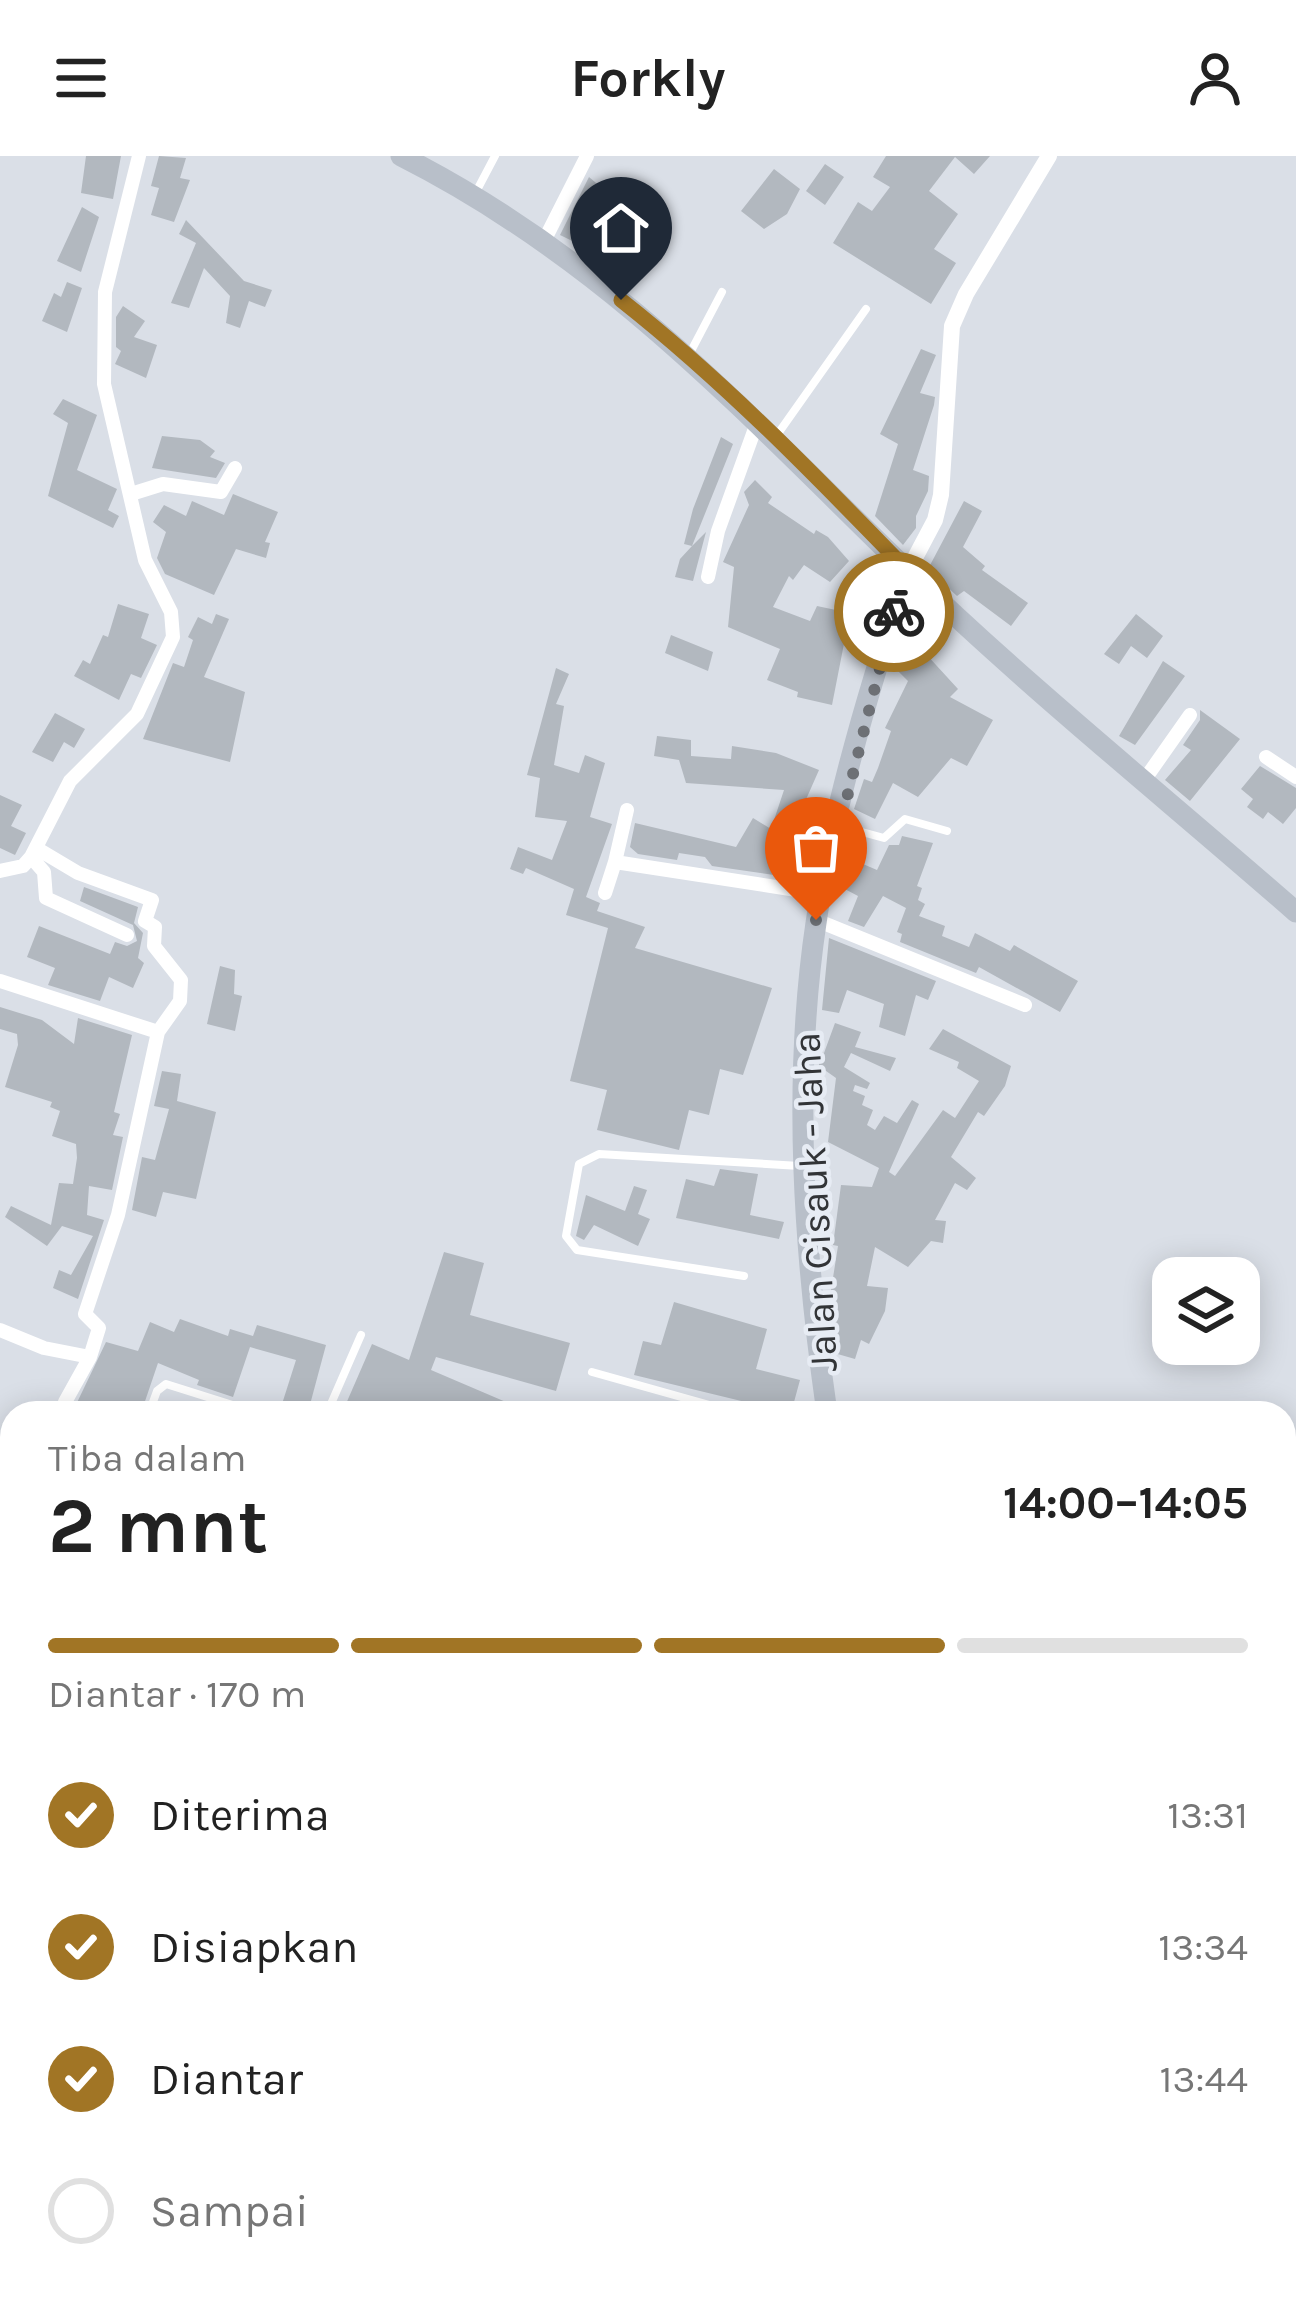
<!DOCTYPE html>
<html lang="id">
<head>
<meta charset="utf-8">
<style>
  body { margin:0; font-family:Karla,sans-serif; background:#f2f2f2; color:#222; height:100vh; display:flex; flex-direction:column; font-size:45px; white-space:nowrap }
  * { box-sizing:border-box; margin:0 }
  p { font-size:39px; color:#767676 }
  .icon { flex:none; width:66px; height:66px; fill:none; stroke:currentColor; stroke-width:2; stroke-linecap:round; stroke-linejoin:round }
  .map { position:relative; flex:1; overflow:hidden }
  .panel { position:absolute; left:0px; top:1245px; width:1296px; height:903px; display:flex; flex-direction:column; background:#fff; border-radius:36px 36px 0 0; box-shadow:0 6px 30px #0003 }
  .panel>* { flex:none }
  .buttons { position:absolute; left:1152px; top:1101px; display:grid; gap:24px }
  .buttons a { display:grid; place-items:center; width:108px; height:108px; border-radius:24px; background:#fff; box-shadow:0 6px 30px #0003; font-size:60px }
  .pin { position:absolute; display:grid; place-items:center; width:102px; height:102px; color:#fff; margin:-123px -51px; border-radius:50% 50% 50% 0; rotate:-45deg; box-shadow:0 0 12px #0007 }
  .pin .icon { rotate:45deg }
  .courier { position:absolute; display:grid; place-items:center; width:120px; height:120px; margin:-60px; border:9px solid #a17525; border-radius:50%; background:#fff; color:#222; box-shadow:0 3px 15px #0007 }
  .head em { font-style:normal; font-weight:700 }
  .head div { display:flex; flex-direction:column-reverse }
  .head { display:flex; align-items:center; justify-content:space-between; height:204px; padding:0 48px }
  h1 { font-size:78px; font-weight:700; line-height:90px }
  .bar { display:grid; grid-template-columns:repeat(4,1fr); gap:18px 12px; align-content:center; height:144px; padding:0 48px }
  .bar i { height:15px; border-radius:9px; background:#e0e0e0 }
  .bar .on { background:#a17525 }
  .bar p { grid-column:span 4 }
  ol { padding:0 48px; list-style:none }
  li { display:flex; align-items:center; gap:36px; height:132px }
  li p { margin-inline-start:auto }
  li .icon { padding:12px; border-radius:50%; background:#a17525; color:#fff; stroke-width:4 }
  li:last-child { color:#767676 }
  li i { width:66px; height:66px; border:6px solid #e0e0e0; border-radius:50% }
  header { display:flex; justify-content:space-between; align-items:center; height:156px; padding:0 48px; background:#fff; font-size:54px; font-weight:700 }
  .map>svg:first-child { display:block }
  .building { fill:#b2b8bf }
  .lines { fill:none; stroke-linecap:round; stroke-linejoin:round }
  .service { stroke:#fff; stroke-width:8 }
  .minor { stroke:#fff; stroke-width:14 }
  .tertiary { stroke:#fff; stroke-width:16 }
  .primary { stroke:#b8bfc9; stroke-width:21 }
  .done { stroke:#6d7075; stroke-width:12; stroke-dasharray:0 21.6 }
  .route { stroke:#a17525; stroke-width:15 }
  .labels { text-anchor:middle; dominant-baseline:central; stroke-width:9; stroke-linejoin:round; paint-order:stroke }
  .street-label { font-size:39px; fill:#323437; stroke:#e7ecf4 }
</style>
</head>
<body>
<header><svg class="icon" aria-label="menu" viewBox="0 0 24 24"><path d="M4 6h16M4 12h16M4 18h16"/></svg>Forkly<svg class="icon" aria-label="person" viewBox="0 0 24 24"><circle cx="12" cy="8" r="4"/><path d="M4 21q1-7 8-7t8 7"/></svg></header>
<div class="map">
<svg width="1296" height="2147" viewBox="0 0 1296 2147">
  <rect width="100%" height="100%" fill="#dadfe7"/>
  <path class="building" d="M 86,0 L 121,0 L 113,43 L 81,37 Z
    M 159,0 L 186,2 L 180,22 L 190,24 L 174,66 L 151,59 L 159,32 L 151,30 Z
    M 886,0 L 990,0 L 974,18 L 955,1 L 929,35 L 958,58 L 934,93 L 956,107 L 931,148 L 833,87 L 858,46 L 872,55 L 890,31 L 873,21 Z
    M 825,8 L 844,21 L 825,49 L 806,35 Z
    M 774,13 L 800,33 L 787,58 L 764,73 L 741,55 Z
    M 589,21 L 621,48 L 628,40 L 649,59 L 640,70 L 630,61 L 611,83 L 623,94 L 606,114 L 594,105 L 599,98 L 560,79 Z
    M 82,51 L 99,61 L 81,116 L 57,105 Z
    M 186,64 L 244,125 L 272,134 L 265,151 L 249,145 L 240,172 L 226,167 L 230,140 L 204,112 L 189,152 L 171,147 L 196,87 L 179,78 Z
    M 67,126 L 82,132 L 67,176 L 42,165 L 54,137 L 61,141 Z
    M 123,150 L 145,165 L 134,181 L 157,189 L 146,222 L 115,208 L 121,195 L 116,191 L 116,161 Z
    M 921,193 L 936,199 L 920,237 L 935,241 L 934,249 L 913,314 L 929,320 L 928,335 L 916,360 L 916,372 L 903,389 L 875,360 L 898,288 L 880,278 Z
    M 63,243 L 97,259 L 77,314 L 117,333 L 108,354 L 119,360 L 113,372 L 48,340 L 68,267 L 53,258 Z
    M 162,280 L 200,284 L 215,295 L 210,301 L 225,307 L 216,322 L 152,312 Z
    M 721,281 L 733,288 L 692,390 L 706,376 L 693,425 L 675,421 L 680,403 L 692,390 L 684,388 L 693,353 Z
    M 755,324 L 772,341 L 768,347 L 814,378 L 816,374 L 828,381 L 849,405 L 830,426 L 804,409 L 793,424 L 789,420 L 773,451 L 810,465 L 817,450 L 850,457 L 832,549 L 797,541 L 798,536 L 767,524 L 780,493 L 728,471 L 734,411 L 723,406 L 749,349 L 744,336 Z
    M 233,338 L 278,356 L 265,386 L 270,387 L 266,402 L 236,393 L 214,439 L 165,418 L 157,402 L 166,376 L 153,366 L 164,349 L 186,360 L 192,345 L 224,359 Z
    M 964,345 L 982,355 L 963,391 L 985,410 L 982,414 L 1028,447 L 1011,470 L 964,435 L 957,440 L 928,413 Z
    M 118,448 L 149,458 L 141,482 L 157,489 L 141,522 L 131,518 L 119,544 L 74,520 L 83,504 L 90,508 L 103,479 L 108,481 Z
    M 216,458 L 229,463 L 204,521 L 245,536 L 230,606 L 143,583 L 173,507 L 184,511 L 193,484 L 188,481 L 198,461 L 212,468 Z
    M 1136,458 L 1163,480 L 1147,502 L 1131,490 L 1119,508 L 1104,498 Z
    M 904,474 L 958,533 L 950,541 L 993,564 L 967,610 L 951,602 L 918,641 L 893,627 L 875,663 L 854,653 L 864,623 L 872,626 L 878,612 L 891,575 L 885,572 L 908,525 L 893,510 Z
    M 671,479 L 713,496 L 708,515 L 665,497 Z
    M 1163,505 L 1185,520 L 1135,589 L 1119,580 Z
    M 556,512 L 569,518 L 556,548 L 564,550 L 554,609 L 579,617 L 585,599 L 605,607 L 590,661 L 612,668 L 586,741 L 600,747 L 597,755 L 645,771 L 635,792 L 772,832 L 743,919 L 720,913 L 709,959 L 689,954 L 679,994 L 597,974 L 607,934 L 570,925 L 608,772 L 566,759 L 574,733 L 526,712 L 523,718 L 510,713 L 518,691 L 552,704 L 567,665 L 535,661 L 540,622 L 527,619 Z
    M 1200,554 L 1240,583 L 1190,645 L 1165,624 L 1191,594 L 1183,589 L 1200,564 Z
    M 55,557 L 85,573 L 74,592 L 64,586 L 53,606 L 32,596 Z
    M 657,580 L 691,584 L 691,600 L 731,603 L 732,590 L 776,597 L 819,614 L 804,648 L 818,653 L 814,671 L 795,670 L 781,720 L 712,710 L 705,701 L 679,697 L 677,704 L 638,698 L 630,691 L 635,667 L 736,691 L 753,662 L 771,673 L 784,634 L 686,627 L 679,604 L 654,600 Z
    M 1260,610 L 1296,632 L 1296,652 L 1283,668 L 1268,656 L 1263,663 L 1247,651 L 1253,643 L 1241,633 Z
    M 0,639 L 22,649 L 11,670 L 26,677 L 15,699 L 0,692 Z
    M 902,680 L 933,687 L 917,730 L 922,732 L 918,744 L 925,748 L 919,760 L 945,770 L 942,780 L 969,791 L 975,777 L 1010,795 L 1014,789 L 1078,825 L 1060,856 L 979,811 L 976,817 L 900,786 L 902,778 L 897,776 L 906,752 L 883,740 L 864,771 L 848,765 L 858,740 L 841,731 L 856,705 L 877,714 L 889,689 L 899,689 Z
    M 84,731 L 138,751 L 134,767 L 143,777 L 138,802 L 144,807 L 133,832 L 109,821 L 100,845 L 48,829 L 55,812 L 27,801 L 39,770 L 110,798 L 115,786 L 127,790 L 137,785 L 133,769 L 80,745 Z
    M 829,782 L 936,825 L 928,844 L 916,839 L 905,880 L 879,871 L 884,848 L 847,834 L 839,857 L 822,854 Z
    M 220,810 L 235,814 L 234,838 L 242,840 L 235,875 L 207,868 Z
    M 0,851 L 42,864 L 74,888 L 78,862 L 132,879 L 114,956 L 120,958 L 113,979 L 123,981 L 112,1034 L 89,1030 L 87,1059 L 104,1064 L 78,1143 L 53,1132 L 59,1114 L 71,1119 L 93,1080 L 62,1070 L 47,1090 L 5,1061 L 11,1050 L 51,1069 L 59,1027 L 73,1028 L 77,1002 L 76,988 L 52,980 L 60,955 L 50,951 L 52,946 L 5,931 L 18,889 L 17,878 L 0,873 Z
    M 835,867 L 861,876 L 855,891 L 896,902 L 890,915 L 851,897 L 844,911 L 870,927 L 867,933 L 855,929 L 853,935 L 865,940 L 862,949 L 873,954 L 867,969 L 875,974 L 884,960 L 897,967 L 912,944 L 919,948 L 889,1016 L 895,1020 L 943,954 L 955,962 L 979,925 L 957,912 L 959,906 L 929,893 L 943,873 L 1011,910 L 1005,930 L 984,960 L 978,956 L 951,1001 L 976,1022 L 967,1034 L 955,1027 L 935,1064 L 946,1065 L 943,1087 L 931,1085 L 908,1111 L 875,1091 L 867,1130 L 888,1132 L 885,1155 L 869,1188 L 861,1184 L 855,1203 L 834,1197 L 835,1161 L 830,1160 L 829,1147 L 838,1090 L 833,1089 L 841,1029 L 872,1031 L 879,1012 L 828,986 L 836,922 L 819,910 L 819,895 L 824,897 Z
    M 162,915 L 181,918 L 177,945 L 216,956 L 196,1043 L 163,1036 L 156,1061 L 132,1054 L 142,1001 L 155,1004 L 169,953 L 154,950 Z
    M 720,1013 L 758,1018 L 750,1059 L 784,1066 L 779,1083 L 676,1062 L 686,1023 L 714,1030 Z
    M 634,1030 L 647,1034 L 638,1058 L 650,1063 L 638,1090 L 594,1069 L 584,1084 L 576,1080 L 586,1039 L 625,1055 Z
    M 444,1096 L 484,1107 L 470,1159 L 570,1187 L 556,1235 L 436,1201 L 431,1214 L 532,1257 L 342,1257 L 372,1188 L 409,1204 Z
    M 674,1146 L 767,1173 L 756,1213 L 800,1224 L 791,1257 L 634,1219 L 643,1185 L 661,1189 Z
    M 180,1163 L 228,1180 L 230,1173 L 253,1180 L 257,1169 L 326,1189 L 308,1256 L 282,1248 L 296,1204 L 250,1191 L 233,1241 L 197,1229 L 199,1224 L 158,1207 L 141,1257 L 72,1257 L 106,1186 L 138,1195 L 150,1166 L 174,1176 Z"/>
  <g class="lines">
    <path class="service" d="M 476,36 L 495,0
      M 690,197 L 722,136
      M 777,279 L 866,153
      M 840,670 L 884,682 L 905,663 L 947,675
      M 744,1120 L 577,1094 L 566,1080 L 579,1008 L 599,998 L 800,1010
      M 592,1216 L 738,1257
      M 149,1257 L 157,1235 L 166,1228 L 258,1257
      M 327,1257 L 361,1179
      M 0,1305 L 12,1313
      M 1284,1896 L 1296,1878
      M 1284,2000 L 1296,2008
      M 688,2136 L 707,2147
      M 776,2136 L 798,2147
      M 942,2147 L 950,2136
      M 1163,2147 L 1170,2136"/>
    <path class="minor" d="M 544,85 L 587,0
      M 131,338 L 163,328 L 221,336 L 235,312
      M 708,421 L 718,375 L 758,264
      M 1266,601 L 1296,621
      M 1145,623 L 1190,559
      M 627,654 L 615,706 L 822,738
      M 36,692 L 78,717 L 152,744 L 145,765 L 155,771 L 154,790 L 181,824 L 180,845 L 158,876
      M 31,701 L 44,716 L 46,742 L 127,779
      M 0,715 L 23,710 L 31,701 L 70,625 L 137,558 L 173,481 L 171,456 L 145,404 L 104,228 L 105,136 L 139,0
      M 605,737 L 615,706
      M 816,764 L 1025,849
      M 0,825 L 158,876 L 118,1059 L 85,1158 L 99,1172 L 90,1201 L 44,1192 L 0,1174
      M 65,1246 L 90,1201
      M 1284,1451 L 1296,1447
      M 1284,1541 L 1296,1548
      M 0,1578 L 12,1580
      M 1284,1660 L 1296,1670
      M 28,2147 L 33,2136"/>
    <path class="tertiary" d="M 908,415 L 935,364 L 941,339 L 952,170 L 966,138 L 1049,0"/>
    <path class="primary" d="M 401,0 C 607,104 744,256 906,413 C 1030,533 1166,642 1296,756
      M 827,1257 C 804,1096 792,928 816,767 C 832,655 872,522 908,415
      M 629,2147 L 633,2136"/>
  </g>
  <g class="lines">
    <path class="done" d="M 816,764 L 894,456"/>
    <path class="route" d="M 621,144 C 725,226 816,320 908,415 L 894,456"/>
  </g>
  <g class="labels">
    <g class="street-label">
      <text transform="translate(815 1046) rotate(-93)">Jalan Cisauk - Jaha</text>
    </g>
  </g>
</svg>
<div class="buttons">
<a><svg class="icon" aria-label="layers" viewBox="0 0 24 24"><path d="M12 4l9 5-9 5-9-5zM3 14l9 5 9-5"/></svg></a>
</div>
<div class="pin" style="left:816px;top:764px;background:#ea580c"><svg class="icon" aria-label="bag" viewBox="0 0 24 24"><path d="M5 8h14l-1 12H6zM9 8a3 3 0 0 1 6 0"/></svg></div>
<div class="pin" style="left:621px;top:144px;background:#1f2937"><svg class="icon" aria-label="home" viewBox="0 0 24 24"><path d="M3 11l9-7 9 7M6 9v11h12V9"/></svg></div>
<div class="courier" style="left:894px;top:456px"><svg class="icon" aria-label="bike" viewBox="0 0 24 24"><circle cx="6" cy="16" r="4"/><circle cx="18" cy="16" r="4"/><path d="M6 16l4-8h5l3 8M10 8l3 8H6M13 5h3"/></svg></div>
<section class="panel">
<div class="head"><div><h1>2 mnt</h1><p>Tiba dalam</p></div><em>14:00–14:05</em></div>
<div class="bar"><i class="on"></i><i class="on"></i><i class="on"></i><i></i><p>Diantar · 170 m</p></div>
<ol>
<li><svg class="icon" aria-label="check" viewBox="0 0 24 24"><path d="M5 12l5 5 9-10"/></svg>Diterima<p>13:31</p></li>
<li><svg class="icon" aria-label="check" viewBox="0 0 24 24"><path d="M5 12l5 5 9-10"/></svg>Disiapkan<p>13:34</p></li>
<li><svg class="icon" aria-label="check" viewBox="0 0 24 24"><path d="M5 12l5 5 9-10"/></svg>Diantar<p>13:44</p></li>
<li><i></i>Sampai</li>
</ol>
</section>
</div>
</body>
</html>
